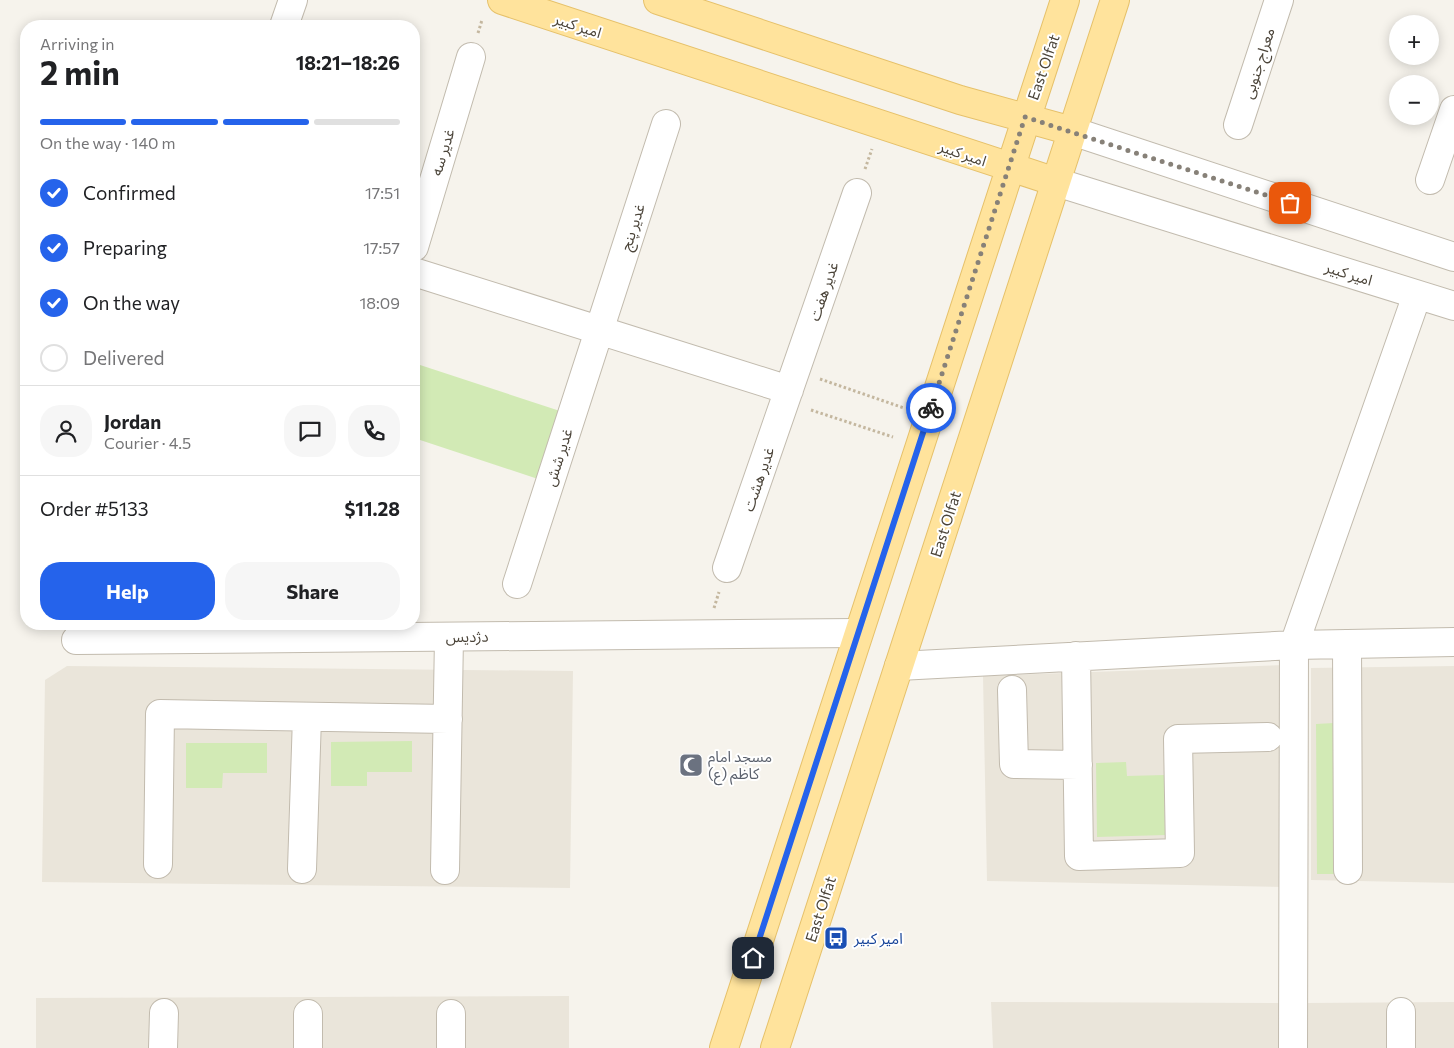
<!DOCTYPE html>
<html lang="en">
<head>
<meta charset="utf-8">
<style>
  body { margin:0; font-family:Commissioner,"Noto Sans Arabic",sans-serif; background:#f6f6f6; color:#202124; height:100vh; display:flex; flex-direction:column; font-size:19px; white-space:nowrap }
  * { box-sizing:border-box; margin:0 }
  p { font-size:16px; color:#757577 }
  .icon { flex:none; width:28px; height:28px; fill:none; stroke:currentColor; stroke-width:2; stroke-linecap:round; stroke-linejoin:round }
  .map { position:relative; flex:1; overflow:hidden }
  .sheet { position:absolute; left:20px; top:20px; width:400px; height:610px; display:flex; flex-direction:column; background:#fff; border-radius:20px; box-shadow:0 2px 12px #0003 }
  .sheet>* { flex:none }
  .controls { position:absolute; left:1389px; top:15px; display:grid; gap:10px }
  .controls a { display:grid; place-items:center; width:50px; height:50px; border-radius:50%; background:#fff; box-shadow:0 2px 12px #0003; font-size:25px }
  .pin { position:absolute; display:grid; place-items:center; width:42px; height:42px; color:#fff; margin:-21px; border-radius:10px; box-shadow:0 2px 8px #0006 }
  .courier { position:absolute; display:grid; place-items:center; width:50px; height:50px; margin:-25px; border:4px solid #2563eb; border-radius:50%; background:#fff; color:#222; box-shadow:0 1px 6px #0007 }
  .overview em { font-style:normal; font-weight:700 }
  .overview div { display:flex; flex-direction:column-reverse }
  .overview { display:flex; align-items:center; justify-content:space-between; height:85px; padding:0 20px }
  h1 { font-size:32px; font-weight:700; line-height:38px }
  .bar { display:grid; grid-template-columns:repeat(4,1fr); gap:8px 5px; align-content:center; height:60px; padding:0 20px }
  .bar i { height:6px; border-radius:4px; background:#e0e0e0 }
  .bar .current { background:#2563eb }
  .bar p { grid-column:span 4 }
  .line { display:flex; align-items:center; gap:12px; padding:0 20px; border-top:1px solid #e0e0e0 }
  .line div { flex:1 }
  .round { display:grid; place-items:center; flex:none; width:52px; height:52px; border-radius:20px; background:#f6f6f6 }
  ol { padding:0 20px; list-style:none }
  li { display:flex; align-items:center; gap:15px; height:55px }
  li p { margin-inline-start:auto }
  li .icon { padding:5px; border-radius:50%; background:#2563eb; color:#fff; stroke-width:4 }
  li:last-child { color:#757577 }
  li i { width:28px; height:28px; border:2px solid #e0e0e0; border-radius:50% }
  .button { display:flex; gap:10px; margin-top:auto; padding:10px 20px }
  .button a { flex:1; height:58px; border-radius:20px; background:#2563eb; color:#fff; font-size:20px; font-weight:700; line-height:58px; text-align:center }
  .button a+a { background:#f6f6f6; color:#202124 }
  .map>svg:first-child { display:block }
  .residential { fill:#eae5da }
  .green { fill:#d2eab5 }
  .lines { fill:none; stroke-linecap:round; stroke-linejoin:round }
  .minor-casing { stroke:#c2bbae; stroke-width:30 }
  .major-casing { stroke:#e6c16a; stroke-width:30 }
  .path { stroke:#c4b79f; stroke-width:3; stroke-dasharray:2.5 2.5; stroke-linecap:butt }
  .minor { stroke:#fff; stroke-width:28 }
  .major { stroke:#ffe39c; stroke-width:28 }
  .done { stroke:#878178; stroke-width:5; stroke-dasharray:0 9 }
  .route { stroke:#2563eb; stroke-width:6 }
  .labels { text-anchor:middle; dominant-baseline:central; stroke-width:4; stroke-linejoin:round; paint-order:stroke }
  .street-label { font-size:15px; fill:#4b4439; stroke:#fff }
  .worship-label { font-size:15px; fill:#5b616d; stroke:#fff; text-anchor:start }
  .transit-label { font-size:15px; fill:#164399; stroke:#fff; text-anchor:start }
</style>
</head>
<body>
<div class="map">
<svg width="1454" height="1048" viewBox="0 0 1454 1048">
  <rect width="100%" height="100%" fill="#f6f3ec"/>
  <path class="residential" d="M 1285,665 L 1286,887 L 987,881 L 983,676 Z
    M 67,666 L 573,671 L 570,888 L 42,882 L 45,680 Z
    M 1454,666 L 1454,883 L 1311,880 L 1311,668 Z
    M 569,996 L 569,1048 L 36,1048 L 36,998 Z
    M 991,1002 L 1281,1003 L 1281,1048 L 993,1048 Z
    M 1454,1002 L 1454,1048 L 1306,1048 L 1306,1003 Z"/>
  <path class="green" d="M 414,363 L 563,412 L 541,480 L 414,438 Z
    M 1334,723 L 1336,874 L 1317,874 L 1316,724 Z
    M 412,741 L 412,772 L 367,772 L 367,786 L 331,786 L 331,742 Z
    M 186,743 L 267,743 L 267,773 L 223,773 L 222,788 L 186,788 Z
    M 1126,762 L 1127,776 L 1164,775 L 1165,835 L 1097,837 L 1096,763 Z"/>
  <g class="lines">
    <g class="minor-casing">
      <path id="minor" d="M 284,26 L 293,0
        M 1238,125 L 1279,0
        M 1072,131 L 1454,257
        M 1430,180 L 1454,110
        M 1056,182 L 1454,306
        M 414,247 L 471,57
        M 414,272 L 789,390
        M 727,568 L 857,193
        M 517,584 L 666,124
        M 76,640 L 858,633
        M 1347,644 L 1348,870
        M 1076,656 L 1079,856 L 1180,853 L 1178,739 L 1268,737
        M 899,666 L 1294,645 L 1454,642
        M 1012,690 L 1014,764 L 1078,765
        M 158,864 L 160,714 L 448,719
        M 302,869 L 307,717
        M 445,870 L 449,637
        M 1401,1012 L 1401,1048
        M 163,1048 L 164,1013
        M 308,1048 L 308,1014
        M 451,1048 L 451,1014
        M 1293,1048 L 1294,645 L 1417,295"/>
    </g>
    <g class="major-casing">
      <path id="major" d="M 502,0 L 1056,182
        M 658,0 L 960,100 L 1072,131
        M 724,1048 L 1065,0
        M 775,1048 L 1115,0"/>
    </g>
    <path class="path" d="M 478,33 L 482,20
      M 865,169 L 872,149
      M 820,379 L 904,408
      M 811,410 L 893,437
      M 714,608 L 719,592"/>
    <use href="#minor" class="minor"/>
    <use href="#major" class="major"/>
  </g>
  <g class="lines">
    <path class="done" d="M 931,408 L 1025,117 L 1290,203"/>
    <path class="route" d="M 753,958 L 931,408"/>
  </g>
  <defs>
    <g id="mosque-square" transform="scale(1.25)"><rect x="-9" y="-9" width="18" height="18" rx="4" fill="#6b7280" stroke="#fff"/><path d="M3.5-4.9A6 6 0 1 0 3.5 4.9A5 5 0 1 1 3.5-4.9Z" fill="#fff"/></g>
    <g id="bus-square" transform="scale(1.25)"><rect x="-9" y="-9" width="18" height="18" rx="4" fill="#1a4fb4" stroke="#fff"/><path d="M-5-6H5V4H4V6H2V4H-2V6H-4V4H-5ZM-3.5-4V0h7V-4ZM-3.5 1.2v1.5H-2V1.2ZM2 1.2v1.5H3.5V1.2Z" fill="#fff"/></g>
  </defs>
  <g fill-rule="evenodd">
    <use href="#mosque-square" x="691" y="765"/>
    <use href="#bus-square" x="836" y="938"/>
  </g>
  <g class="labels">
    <g class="street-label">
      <text transform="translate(578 25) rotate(18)">امیر کبیر</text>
      <text transform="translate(1258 63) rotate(-72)">معراج جنوبی</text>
      <text transform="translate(1043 67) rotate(-71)">East Olfat</text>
      <text transform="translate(442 152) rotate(-73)">غدیر سه</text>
      <text transform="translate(963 153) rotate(19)">امیر کبیر</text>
      <text transform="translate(632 227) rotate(-72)">غدیر پنج</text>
      <text transform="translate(1349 273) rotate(17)">امیر کبیر</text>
      <text transform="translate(823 291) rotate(-71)">غدیر هفت</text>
      <text transform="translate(558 457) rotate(-72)">غدیر شش</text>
      <text transform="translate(758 479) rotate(-71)">غدیر هشت</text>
      <text transform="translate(945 524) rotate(-72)">East Olfat</text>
      <text transform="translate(467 636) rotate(-1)">دژدیس</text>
      <text transform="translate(820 909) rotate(-72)">East Olfat</text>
    </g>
    <g class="worship-label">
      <text x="708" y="756">مسجد امام<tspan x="708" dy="17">کاظم (ع)</tspan></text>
    </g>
    <g class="transit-label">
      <text x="854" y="938">امیر کبیر</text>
    </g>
  </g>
</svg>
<div class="controls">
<a>+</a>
<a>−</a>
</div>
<div class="pin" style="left:1290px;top:203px;background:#ea580c"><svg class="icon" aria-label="bag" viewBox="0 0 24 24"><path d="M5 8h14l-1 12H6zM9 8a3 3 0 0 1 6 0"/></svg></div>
<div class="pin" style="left:753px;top:958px;background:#1f2937"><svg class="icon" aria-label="home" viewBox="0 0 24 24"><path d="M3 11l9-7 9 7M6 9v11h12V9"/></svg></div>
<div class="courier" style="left:931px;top:408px"><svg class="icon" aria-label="bike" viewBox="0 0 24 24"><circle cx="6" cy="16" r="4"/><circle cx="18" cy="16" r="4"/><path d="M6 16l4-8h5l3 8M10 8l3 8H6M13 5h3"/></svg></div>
<section class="sheet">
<div class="overview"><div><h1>2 min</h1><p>Arriving in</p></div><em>18:21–18:26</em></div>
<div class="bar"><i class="current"></i><i class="current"></i><i class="current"></i><i></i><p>On the way · 140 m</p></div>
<ol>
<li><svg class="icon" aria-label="check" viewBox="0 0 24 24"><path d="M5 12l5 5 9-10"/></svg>Confirmed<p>17:51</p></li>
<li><svg class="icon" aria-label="check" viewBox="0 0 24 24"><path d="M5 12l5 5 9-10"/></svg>Preparing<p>17:57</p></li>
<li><svg class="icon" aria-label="check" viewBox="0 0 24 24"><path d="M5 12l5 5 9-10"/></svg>On the way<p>18:09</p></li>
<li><i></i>Delivered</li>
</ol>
<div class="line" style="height:90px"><a class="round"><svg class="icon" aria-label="person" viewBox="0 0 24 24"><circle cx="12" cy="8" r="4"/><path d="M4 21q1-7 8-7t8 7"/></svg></a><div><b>Jordan</b><p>Courier · 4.5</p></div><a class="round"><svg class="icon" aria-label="chat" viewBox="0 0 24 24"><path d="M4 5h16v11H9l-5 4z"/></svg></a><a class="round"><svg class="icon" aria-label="phone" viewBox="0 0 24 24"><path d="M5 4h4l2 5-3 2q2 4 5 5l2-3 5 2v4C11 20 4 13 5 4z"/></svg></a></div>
<div class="line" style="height:65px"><div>Order #5133</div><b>$11.28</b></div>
<div class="button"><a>Help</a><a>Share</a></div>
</section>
</div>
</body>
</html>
